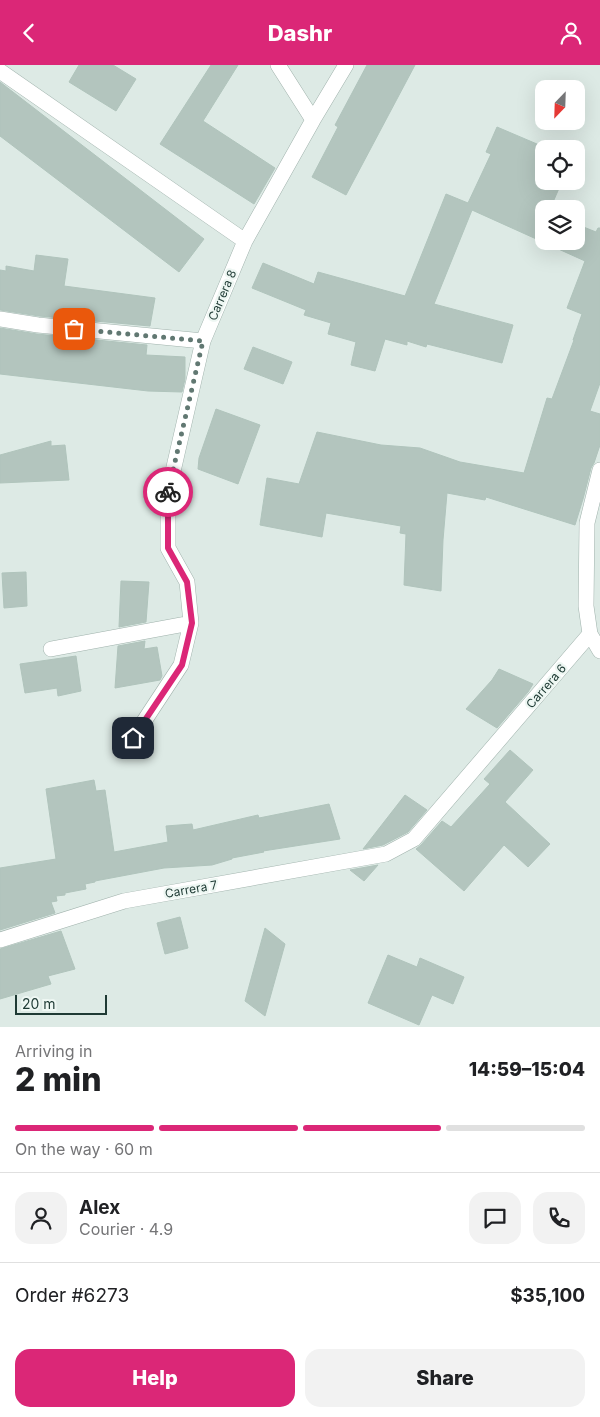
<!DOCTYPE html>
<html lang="en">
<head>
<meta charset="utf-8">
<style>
  body { margin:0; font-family:Inter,sans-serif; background:#f2f2f2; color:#202124; height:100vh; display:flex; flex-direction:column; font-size:19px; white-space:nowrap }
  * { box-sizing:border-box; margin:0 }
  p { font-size:16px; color:#757577 }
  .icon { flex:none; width:28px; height:28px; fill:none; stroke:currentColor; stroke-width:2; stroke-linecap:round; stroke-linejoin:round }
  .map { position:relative; height:962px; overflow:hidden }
  .sheet { display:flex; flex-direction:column; background:#fff; flex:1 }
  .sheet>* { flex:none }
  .needle { width:32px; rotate:203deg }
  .fabs { position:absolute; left:535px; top:15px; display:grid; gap:10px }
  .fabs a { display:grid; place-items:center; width:50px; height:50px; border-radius:10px; background:#fff; box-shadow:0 5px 20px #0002; font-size:25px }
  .scale { position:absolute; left:15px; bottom:12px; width:92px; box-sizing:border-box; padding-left:5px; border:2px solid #1e3a34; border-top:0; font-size:14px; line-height:18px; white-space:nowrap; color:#1e3a34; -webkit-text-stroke:4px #eef7f3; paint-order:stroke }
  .pin { position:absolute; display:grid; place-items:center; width:42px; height:42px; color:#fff; margin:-21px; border-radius:10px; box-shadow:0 2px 8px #0006 }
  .courier { position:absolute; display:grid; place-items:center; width:50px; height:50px; margin:-25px; border:4px solid #db2777; border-radius:50%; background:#fff; color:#222; box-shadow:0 1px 6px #0007 }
  .summary em { font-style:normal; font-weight:800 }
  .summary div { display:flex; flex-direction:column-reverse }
  .summary { display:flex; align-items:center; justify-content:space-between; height:85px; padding:0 15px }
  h1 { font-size:32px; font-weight:800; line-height:38px }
  .bar { display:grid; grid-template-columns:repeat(4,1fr); gap:8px 5px; align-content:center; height:60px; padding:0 15px }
  .bar i { height:6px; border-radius:4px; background:#e0e0e0 }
  .bar .selected { background:#db2777 }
  .bar p { grid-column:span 4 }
  .line { display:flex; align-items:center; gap:12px; padding:0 15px; border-top:1px solid #e0e0e0 }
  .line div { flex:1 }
  .round { display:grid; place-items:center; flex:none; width:52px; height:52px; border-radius:15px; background:#f2f2f2 }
  .button { display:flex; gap:10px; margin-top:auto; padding:10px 15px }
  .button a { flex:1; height:58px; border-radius:15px; background:#db2777; color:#fff; font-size:20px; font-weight:800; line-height:58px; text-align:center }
  .button a+a { background:#f2f2f2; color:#202124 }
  header { display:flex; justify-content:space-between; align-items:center; height:65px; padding:0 15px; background:#db2777; color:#fff; font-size:22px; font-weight:800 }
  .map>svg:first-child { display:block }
  .building { fill:#b3c5be; stroke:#b0c4bc }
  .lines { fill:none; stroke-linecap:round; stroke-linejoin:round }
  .street-casing { stroke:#a0b2ac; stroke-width:16 }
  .street { stroke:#fff; stroke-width:15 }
  .done { stroke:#617872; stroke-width:5; stroke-dasharray:0 9 }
  .route { stroke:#db2777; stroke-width:6 }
  .labels { text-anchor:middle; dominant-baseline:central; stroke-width:4.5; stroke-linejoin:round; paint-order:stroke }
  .street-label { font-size:12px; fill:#1e3a34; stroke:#eef7f3 }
</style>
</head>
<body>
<header><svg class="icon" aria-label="back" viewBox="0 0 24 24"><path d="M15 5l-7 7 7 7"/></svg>Dashr<svg class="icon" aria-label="person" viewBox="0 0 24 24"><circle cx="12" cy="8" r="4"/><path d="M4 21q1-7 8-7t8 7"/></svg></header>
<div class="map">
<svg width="600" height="962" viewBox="0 0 600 962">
  <rect width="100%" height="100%" fill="#ddeae5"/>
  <path class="building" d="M 79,0 L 113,0 L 136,14 L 116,46 L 69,17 Z
    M 211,0 L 238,0 L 203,56 L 275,103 L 254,139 L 160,79 Z
    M 367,0 L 415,0 L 346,130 L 312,112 L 338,62 L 335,60 Z
    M 0,17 L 204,174 L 179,207 L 0,71 Z
    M 497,62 L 544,82 L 544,116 L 548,116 L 560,121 L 550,144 L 544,144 L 544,176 L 576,176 L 576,159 L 596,167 L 598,163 L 600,163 L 600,318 L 590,346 L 600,349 L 600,380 L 594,398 L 591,403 L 583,434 L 575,460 L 486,432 L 485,435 L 447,428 L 443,475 L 441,526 L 404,520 L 406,469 L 400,468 L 401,461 L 326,448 L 322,472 L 260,460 L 267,413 L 299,419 L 317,367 L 381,380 L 420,383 L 460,397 L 524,408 L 547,333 L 552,334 L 574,275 L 573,275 L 582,249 L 567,243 L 585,196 L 472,145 L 434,239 L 513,260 L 502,298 L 427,279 L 426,282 L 407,276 L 407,280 L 385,274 L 375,306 L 351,300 L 356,277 L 328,269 L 331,258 L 304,250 L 306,245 L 252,223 L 263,198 L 314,219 L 318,207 L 405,231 L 446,129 L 468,138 L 491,89 L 486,87 Z
    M 36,190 L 68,194 L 64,221 L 155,233 L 150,261 L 39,251 L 0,245 L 0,205 L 6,206 L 6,201 L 34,206 Z
    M 0,263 L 37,269 L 147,280 L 146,290 L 185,292 L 185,314 L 182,327 L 148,326 L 0,309 Z
    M 253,282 L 292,297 L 283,319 L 244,304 Z
    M 216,344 L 260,360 L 238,419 L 198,404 L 199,393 Z
    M 51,376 L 51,381 L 65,380 L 69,415 L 0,418 L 0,390 Z
    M 26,507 L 27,541 L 4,543 L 2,508 Z
    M 121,516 L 149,517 L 146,557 L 119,562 Z
    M 145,576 L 144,584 L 157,582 L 162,611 L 160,615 L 115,623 L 118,581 Z
    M 76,591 L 81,626 L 58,631 L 57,623 L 25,628 L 20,599 Z
    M 499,604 L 533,619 L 528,627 L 497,663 L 466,644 L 492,615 Z
    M 510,685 L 533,705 L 505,737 L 550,779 L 528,802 L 504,780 L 464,826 L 416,784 L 421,780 L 442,756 L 451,762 L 490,719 L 484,714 Z
    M 94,715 L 96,726 L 105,725 L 114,787 L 168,777 L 166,761 L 192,759 L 193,765 L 258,750 L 259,753 L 329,739 L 340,774 L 263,786 L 264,787 L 232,793 L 232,794 L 212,800 L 164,803 L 95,816 L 95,817 L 85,819 L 86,824 L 65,828 L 65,830 L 56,831 L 57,836 L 51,837 L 55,848 L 0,865 L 0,803 L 56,794 L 46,724 Z
    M 405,730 L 427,745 L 408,767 L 383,780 L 363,784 Z
    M 378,800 L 364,816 L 350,805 Z
    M 180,852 L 188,883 L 165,889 L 157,858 Z
    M 265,863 L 285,879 L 265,951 L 245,936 Z
    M 61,866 L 75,904 L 48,911 L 51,919 L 0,934 L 0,884 Z
    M 388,890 L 417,902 L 420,893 L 464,912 L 453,939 L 432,930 L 419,960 L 368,938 Z"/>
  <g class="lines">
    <g class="street-casing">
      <path id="street" d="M 278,0 L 313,55
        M 0,6 L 245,176
        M 0,254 L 38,260 L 203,276
        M 600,405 L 587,458 L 586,541 L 590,569 L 600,586
        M 51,584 L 191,558
        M 133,673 L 181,600 L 191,558 L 187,517 L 168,483 L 168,428 L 203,276 L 245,176 L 313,55 L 346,0
        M 0,875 L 124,836 L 386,789 L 414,774 L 590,569"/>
    </g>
    <use href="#street" class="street"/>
  </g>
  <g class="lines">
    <path class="done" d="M 74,264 L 203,276 L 168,427"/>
    <path class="route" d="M 133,673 L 182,600 L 192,558 L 187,517 L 168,483 L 168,427"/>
  </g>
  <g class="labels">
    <g class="street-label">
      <text transform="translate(222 230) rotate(-67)">Carrera 8</text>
      <text transform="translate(546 621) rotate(-49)">Carrera 6</text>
      <text transform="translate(191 824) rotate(-10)">Carrera 7</text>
    </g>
  </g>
</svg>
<div class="fabs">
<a><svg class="needle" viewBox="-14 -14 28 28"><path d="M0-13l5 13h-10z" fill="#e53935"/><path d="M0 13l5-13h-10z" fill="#757577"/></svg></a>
<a><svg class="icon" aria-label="locate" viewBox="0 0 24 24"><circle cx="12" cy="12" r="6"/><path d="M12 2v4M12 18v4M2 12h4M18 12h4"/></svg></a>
<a><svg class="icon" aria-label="layers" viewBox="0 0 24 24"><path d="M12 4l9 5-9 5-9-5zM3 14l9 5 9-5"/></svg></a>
</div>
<div class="scale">20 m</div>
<div class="pin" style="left:74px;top:264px;background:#ea580c"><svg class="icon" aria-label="bag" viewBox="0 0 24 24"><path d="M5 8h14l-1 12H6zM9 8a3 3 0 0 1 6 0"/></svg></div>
<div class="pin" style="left:133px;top:673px;background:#1f2937"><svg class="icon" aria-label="home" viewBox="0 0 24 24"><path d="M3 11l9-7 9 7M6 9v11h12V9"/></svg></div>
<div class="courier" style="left:168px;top:427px"><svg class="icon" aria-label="bike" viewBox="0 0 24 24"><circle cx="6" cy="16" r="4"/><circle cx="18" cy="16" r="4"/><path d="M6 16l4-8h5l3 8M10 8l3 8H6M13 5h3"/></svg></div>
</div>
<section class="sheet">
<div class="summary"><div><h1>2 min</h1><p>Arriving in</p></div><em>14:59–15:04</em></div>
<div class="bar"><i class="selected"></i><i class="selected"></i><i class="selected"></i><i></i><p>On the way · 60 m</p></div>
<div class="line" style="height:90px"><a class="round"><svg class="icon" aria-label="person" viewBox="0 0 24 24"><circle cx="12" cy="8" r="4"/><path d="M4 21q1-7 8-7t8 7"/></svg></a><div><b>Alex</b><p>Courier · 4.9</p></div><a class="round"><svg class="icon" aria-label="chat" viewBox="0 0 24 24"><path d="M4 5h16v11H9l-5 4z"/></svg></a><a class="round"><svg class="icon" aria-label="phone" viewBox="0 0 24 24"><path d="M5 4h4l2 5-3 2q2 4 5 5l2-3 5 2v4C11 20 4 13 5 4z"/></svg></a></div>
<div class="line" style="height:65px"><div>Order #6273</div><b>$35,100</b></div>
<div class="button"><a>Help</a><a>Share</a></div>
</section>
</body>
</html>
